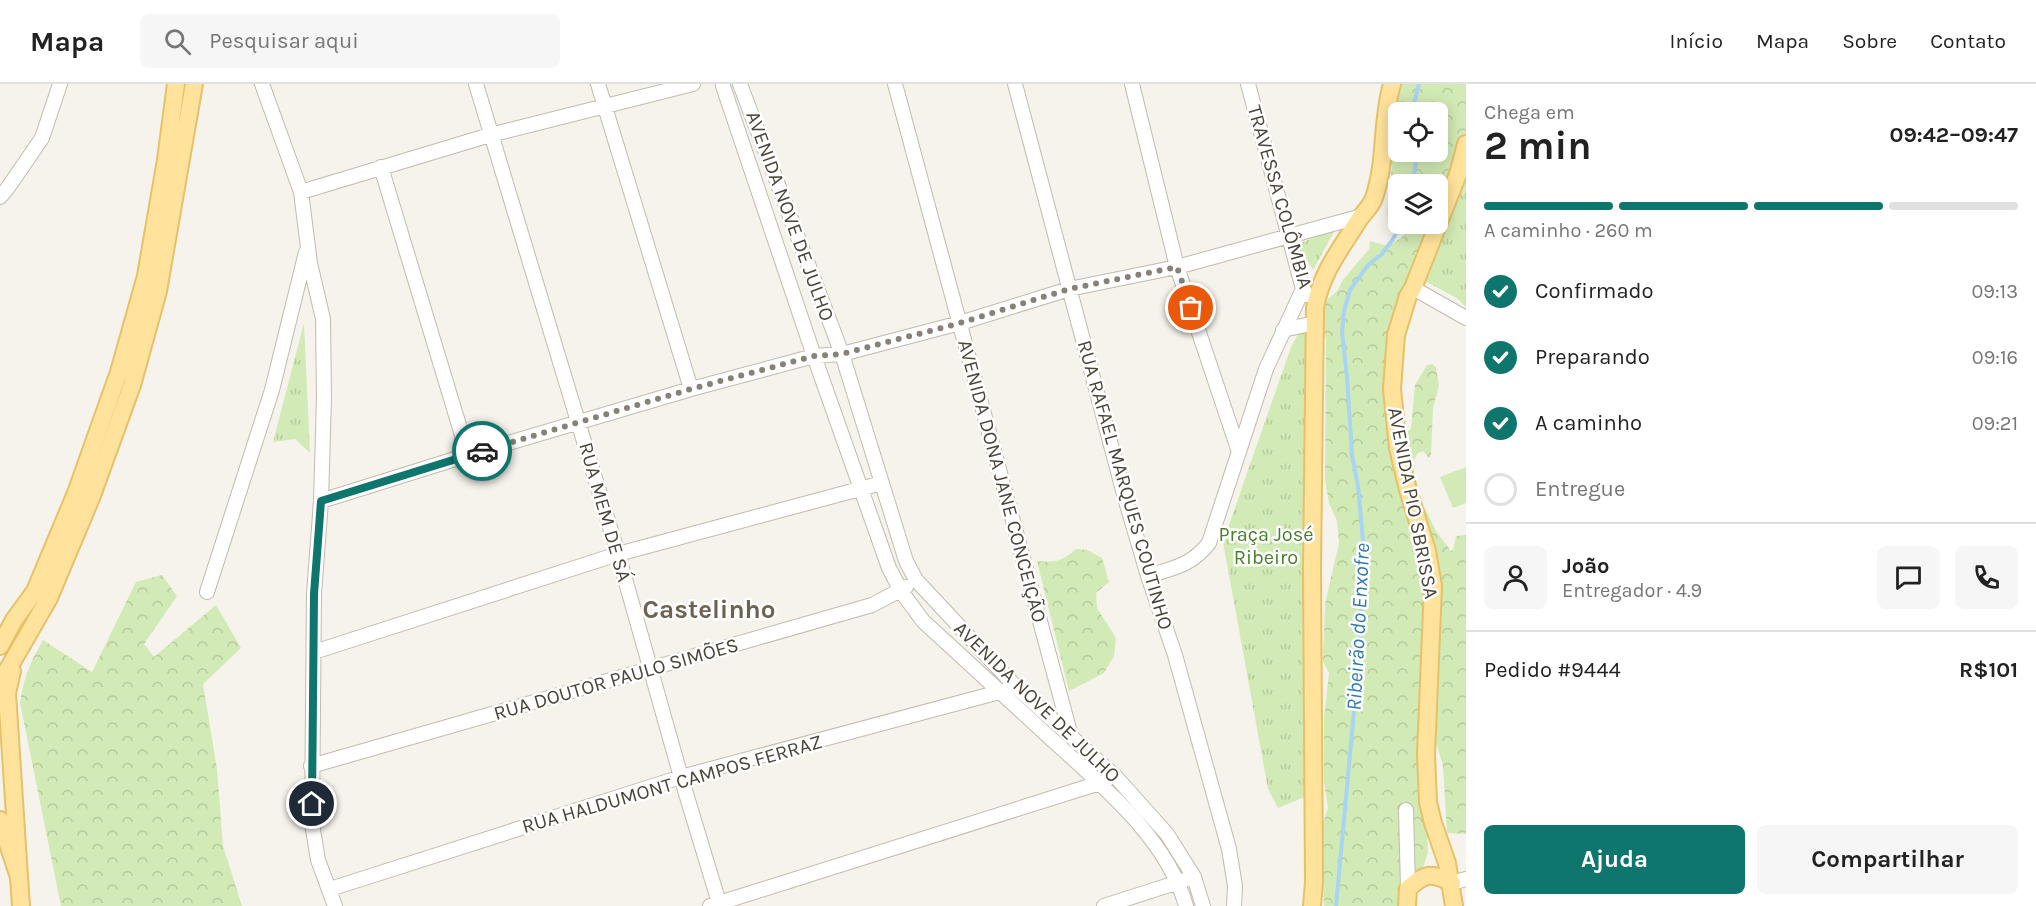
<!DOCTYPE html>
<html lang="pt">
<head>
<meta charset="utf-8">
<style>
  body { margin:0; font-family:Karla,sans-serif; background:#f6f6f6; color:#222; height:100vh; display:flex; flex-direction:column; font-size:22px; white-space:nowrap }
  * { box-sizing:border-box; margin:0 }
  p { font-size:20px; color:#767676 }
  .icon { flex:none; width:33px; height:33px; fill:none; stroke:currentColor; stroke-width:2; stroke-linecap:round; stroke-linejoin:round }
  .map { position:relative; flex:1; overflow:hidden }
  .side { display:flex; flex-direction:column; background:#fff; width:570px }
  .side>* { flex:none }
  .controls { position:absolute; left:1388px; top:18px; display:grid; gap:12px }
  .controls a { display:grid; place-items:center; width:60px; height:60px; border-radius:9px; background:#fff; box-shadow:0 3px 15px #0003; font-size:30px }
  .pin { position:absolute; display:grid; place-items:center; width:51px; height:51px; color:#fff; margin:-26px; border:3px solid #fff; border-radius:50%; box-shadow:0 2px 6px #0007 }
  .courier { position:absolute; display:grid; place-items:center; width:60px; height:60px; margin:-30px; border:4px solid #0f766e; border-radius:50%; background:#fff; color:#222; box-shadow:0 2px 8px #0007 }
  .headline em { font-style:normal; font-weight:700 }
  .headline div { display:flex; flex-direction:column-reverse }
  .headline { display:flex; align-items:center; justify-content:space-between; height:102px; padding:0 18px }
  h1 { font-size:39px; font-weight:700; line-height:45px }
  .bar { display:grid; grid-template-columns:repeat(4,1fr); gap:9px 6px; align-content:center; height:72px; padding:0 18px }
  .bar i { height:8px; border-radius:4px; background:#e0e0e0 }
  .bar .on { background:#0f766e }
  .bar p { grid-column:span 4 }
  .line { display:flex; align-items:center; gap:15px; padding:0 18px; border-top:2px solid #e0e0e0 }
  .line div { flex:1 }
  .round { display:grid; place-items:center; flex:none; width:63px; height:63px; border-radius:9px; background:#f6f6f6 }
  ol { padding:0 18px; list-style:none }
  li { display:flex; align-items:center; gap:18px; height:66px }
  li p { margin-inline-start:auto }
  li .icon { padding:6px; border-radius:50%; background:#0f766e; color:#fff; stroke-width:4 }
  li:last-child { color:#767676 }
  li i { width:33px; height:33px; border:3px solid #e0e0e0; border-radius:50% }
  .primary-button { display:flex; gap:12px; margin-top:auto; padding:12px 18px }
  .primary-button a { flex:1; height:69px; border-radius:9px; background:#0f766e; color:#fff; font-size:24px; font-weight:700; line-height:69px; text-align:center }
  .primary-button a+a { background:#f6f6f6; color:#222 }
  header { display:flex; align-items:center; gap:36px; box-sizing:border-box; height:84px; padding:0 30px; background:#fff; border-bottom:2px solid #e0e0e0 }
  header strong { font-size:28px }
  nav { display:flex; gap:33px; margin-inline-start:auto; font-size:21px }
  .search { width:420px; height:54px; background:#f6f6f6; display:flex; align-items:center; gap:15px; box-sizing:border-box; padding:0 21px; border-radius:9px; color:#767676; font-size:22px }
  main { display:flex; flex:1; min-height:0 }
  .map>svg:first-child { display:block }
  .green { fill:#d2eab5 }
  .forest { fill:url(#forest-crowns); fill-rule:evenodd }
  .park { fill:url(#park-tufts) }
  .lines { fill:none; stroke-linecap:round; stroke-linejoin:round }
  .stream { stroke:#a9d4f2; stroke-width:4 }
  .minor-casing { stroke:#c2bbae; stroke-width:16 }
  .major-casing { stroke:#e6c16a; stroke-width:20 }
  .minor { stroke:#fff; stroke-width:14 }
  .major { stroke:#ffe39c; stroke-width:16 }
  .done { stroke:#878178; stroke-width:6; stroke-dasharray:0 10.8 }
  .route { stroke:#0f766e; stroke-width:8 }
  .labels { text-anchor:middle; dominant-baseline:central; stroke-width:5; stroke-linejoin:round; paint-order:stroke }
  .street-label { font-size:20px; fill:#4b4439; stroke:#fff }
  .park-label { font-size:20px; fill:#4a7f2a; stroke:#fff }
  .water-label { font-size:21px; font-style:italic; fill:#2e7ab2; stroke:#fff }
  .district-label { font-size:26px; font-weight:bold; fill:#6e6250; stroke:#fff }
</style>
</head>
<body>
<header>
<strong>Mapa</strong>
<div class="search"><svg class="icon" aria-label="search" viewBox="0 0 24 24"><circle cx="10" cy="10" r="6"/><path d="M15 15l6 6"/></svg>Pesquisar aqui</div>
<nav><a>Início</a><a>Mapa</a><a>Sobre</a><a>Contato</a></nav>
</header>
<main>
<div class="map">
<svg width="1466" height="822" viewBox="0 0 1466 822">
  <defs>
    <pattern id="forest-crowns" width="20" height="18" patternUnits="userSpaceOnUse" patternTransform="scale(1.5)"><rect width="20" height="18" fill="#d2eab5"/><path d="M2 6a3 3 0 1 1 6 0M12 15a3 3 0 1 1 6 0" fill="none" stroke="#b6ca9c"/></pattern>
    <pattern id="park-tufts" width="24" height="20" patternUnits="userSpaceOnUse" patternTransform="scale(1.5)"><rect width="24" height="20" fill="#d2eab5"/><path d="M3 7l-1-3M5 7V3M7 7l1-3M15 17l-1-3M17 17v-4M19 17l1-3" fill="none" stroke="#b6ca9c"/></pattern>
  </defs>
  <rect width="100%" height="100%" fill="#f6f3ec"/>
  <path class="green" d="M 1466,383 L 1466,419 L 1453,424 L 1440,393 Z"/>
  <path class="forest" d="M 1400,0 L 1466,0 L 1466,223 L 1453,210 L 1443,168 L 1397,233 L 1397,330 L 1407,347 L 1409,347 L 1411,344 L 1415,301 L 1427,281 L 1432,280 L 1436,283 L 1439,302 L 1433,324 L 1431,371 L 1429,374 L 1423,367 L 1418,369 L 1401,397 L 1401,408 L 1425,424 L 1436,447 L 1451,467 L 1453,466 L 1456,452 L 1466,451 L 1466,750 L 1447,749 L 1443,682 L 1437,661 L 1432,664 L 1425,724 L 1428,768 L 1416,806 L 1414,822 L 1324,822 L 1322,757 L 1323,739 L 1328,724 L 1324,697 L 1324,634 L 1329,589 L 1323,577 L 1325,520 L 1339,459 L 1337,437 L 1329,419 L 1325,396 L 1326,255 L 1318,230 L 1328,215 L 1338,206 L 1342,197 L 1369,165 L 1370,157 L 1388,162 L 1401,154 L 1413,142 L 1412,140 L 1437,140 L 1437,100 L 1398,100 L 1398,140 L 1407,140 L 1395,143 L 1388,138 L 1387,128 L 1392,82 L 1389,76 L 1394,65 L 1395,45 L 1393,43 L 1396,39 ZM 1398,28 L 1437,28 L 1437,68 L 1398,68 Z
    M 1076,465 L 1087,466 L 1102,474 L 1109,498 L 1096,509 L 1097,524 L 1116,554 L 1114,572 L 1104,589 L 1069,607 L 1037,477 C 1054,479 1063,477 1076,465 Z
    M 162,491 L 177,512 L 144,560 L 154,573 L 216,521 L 241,564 L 203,600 L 217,685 L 223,762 L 242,822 L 61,822 L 20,619 C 23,595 31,577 43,556 L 92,588 L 136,498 Z"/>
  <path class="park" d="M 1466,84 L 1466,219 L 1423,196 Z
    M 1335,146 L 1313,186 L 1297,160 Z
    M 304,239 L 310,369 L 295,355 L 273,358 Z
    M 1301,245 L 1311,246 L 1307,712 L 1278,724 L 1268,705 L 1223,458 L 1291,263 Z"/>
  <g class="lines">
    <path class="stream" d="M 1412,28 L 1419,0
      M 1413,100 L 1416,76 L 1415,68
      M 1336,822 L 1359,573 L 1364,467 L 1358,402 L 1352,371 L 1347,293 L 1342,248 L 1344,227 L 1350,206 L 1368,181 L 1382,170 L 1393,155 L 1401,140"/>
    <g class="minor-casing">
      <path id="minor" d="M 262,0 L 301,108 L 310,179 L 323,235 L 324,313 L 321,417 L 314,510 L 312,739 L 318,776 L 335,822
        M 476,0 L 618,470 L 681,693 L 720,822
        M 598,0 L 691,305
        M 740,0 L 842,270 L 906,477 L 916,496 L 1017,604 L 1116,693 L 1167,750 L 1194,793 L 1203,822
        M 895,0 L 1071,652
        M 1015,0 L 1125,414 L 1148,492 L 1175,571 L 1229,765 L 1235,802 L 1234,822
        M 1132,0 L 1177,183 L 1239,368
        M 1248,0 L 1303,205 L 1307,211
        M 723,2 L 814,272 L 889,484 L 901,507 L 923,537 C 964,575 1006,613 1047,651 C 1098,698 1167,753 1186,822
        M 381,83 L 468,371
        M 301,108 L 490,51 L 693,0
        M 0,113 L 7,105 L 42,54 L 60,0
        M 1413,204 L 1466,234
        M 1283,246 L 1315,239
        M 321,417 L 468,371 L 691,305 L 814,272 L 842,270 L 960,239 L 1069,205 L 1177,183 L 1362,132
        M 1148,492 C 1173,484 1191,482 1209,459 L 1266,285 L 1303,205
        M 207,508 L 272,306 L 306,168
        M 314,568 L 618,470 L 882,399
        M 311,682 L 872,521 L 906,503
        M 1406,726 L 1408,805
        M 1452,799 L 1466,795
        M 330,805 L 681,693 L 1007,606
        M 710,822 L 1106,697
        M 1104,822 L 1185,796"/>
    </g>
    <g class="major-casing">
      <path id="major" d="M 0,562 L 14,536 L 35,507 L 76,409 L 119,288 L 146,192 L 166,76 L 176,0
        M 12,587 L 7,609 L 19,793
        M 0,599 L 49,514 L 91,414 L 132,301 L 158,207 L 194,0
        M 0,736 L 19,793 L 21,822
        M 1312,822 L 1314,798 L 1312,486 L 1315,224 C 1321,189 1340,166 1358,137 C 1363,129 1371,123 1374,114 C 1387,75 1381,38 1392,0
        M 1407,822 L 1408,805 C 1424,789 1432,788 1452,799
        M 1454,822 L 1447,779 L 1433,739 L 1428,718 L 1426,670 L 1433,502 L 1427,467 L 1408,406 L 1398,364 L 1392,305 L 1396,251 L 1408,212 L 1413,204 L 1458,90 L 1466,60"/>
    </g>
    <use href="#minor" class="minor"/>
    <use href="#major" class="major"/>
  </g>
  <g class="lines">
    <path class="done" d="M 482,367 L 691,305 L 814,272 L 842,270 L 960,239 L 1069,205 L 1177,183 L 1191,224"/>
    <path class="route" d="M 312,720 L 314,510 L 321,417 L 482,367"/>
  </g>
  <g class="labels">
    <g class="street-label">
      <text transform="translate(1280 113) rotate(74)">TRAVESSA COLÔMBIA</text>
      <text transform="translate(790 132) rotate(70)">AVENIDA NOVE DE JULHO</text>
      <text transform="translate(1002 397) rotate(75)">AVENIDA DONA JANE CONCEIÇÃO</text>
      <text transform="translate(1125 401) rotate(74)">RUA RAFAEL MARQUES COUTINHO</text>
      <text transform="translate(1413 419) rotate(79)">AVENIDA PIO SBRISSA</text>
      <text transform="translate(605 428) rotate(74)">RUA MEM DE SÁ</text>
      <text transform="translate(616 595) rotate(-16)">RUA DOUTOR PAULO SIMÕES</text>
      <text transform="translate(1037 618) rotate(44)">AVENIDA NOVE DE JULHO</text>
      <text transform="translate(672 700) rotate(-16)">RUA HALDUMONT CAMPOS FERRAZ</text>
    </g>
    <g class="park-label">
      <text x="1266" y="450">Praça José<tspan x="1266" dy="23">Ribeiro</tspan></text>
    </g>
    <g class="water-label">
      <text transform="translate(1358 543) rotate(-87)">Ribeirão do Enxofre</text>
    </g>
    <g class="district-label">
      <text x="709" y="525">Castelinho</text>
    </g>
  </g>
</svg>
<div class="controls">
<a><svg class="icon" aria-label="locate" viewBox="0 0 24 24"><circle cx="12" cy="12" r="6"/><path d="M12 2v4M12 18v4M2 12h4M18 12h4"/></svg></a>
<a><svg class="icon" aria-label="layers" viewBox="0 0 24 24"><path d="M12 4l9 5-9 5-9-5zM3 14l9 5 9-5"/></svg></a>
</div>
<div class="pin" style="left:1191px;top:224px;background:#ea580c"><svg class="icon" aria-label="bag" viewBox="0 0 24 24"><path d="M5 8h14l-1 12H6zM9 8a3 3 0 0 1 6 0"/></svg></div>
<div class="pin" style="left:312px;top:720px;background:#1f2937"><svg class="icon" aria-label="home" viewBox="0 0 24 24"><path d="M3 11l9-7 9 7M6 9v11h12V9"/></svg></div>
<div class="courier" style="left:482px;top:367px"><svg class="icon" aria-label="car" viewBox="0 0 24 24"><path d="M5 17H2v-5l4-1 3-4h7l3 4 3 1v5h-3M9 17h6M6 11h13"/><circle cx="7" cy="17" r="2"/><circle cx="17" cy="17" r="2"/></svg></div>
</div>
<section class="side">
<div class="headline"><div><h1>2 min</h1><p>Chega em</p></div><em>09:42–09:47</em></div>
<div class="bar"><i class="on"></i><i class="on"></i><i class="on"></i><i></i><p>A caminho · 260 m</p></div>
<ol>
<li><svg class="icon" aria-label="check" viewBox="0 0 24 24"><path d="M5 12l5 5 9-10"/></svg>Confirmado<p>09:13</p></li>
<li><svg class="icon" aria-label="check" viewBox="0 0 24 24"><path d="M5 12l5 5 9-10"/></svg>Preparando<p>09:16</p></li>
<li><svg class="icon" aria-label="check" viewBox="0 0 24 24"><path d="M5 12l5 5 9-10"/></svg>A caminho<p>09:21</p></li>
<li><i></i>Entregue</li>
</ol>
<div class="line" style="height:108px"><a class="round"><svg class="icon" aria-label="person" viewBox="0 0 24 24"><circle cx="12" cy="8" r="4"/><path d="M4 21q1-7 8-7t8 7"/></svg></a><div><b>João</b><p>Entregador · 4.9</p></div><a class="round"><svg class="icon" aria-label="chat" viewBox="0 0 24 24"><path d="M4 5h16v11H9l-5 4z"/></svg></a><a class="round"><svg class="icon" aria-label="phone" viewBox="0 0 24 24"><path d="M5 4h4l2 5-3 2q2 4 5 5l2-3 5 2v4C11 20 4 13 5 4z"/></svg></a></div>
<div class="line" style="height:78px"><div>Pedido #9444</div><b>R$101</b></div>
<div class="primary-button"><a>Ajuda</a><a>Compartilhar</a></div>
</section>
</main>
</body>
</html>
